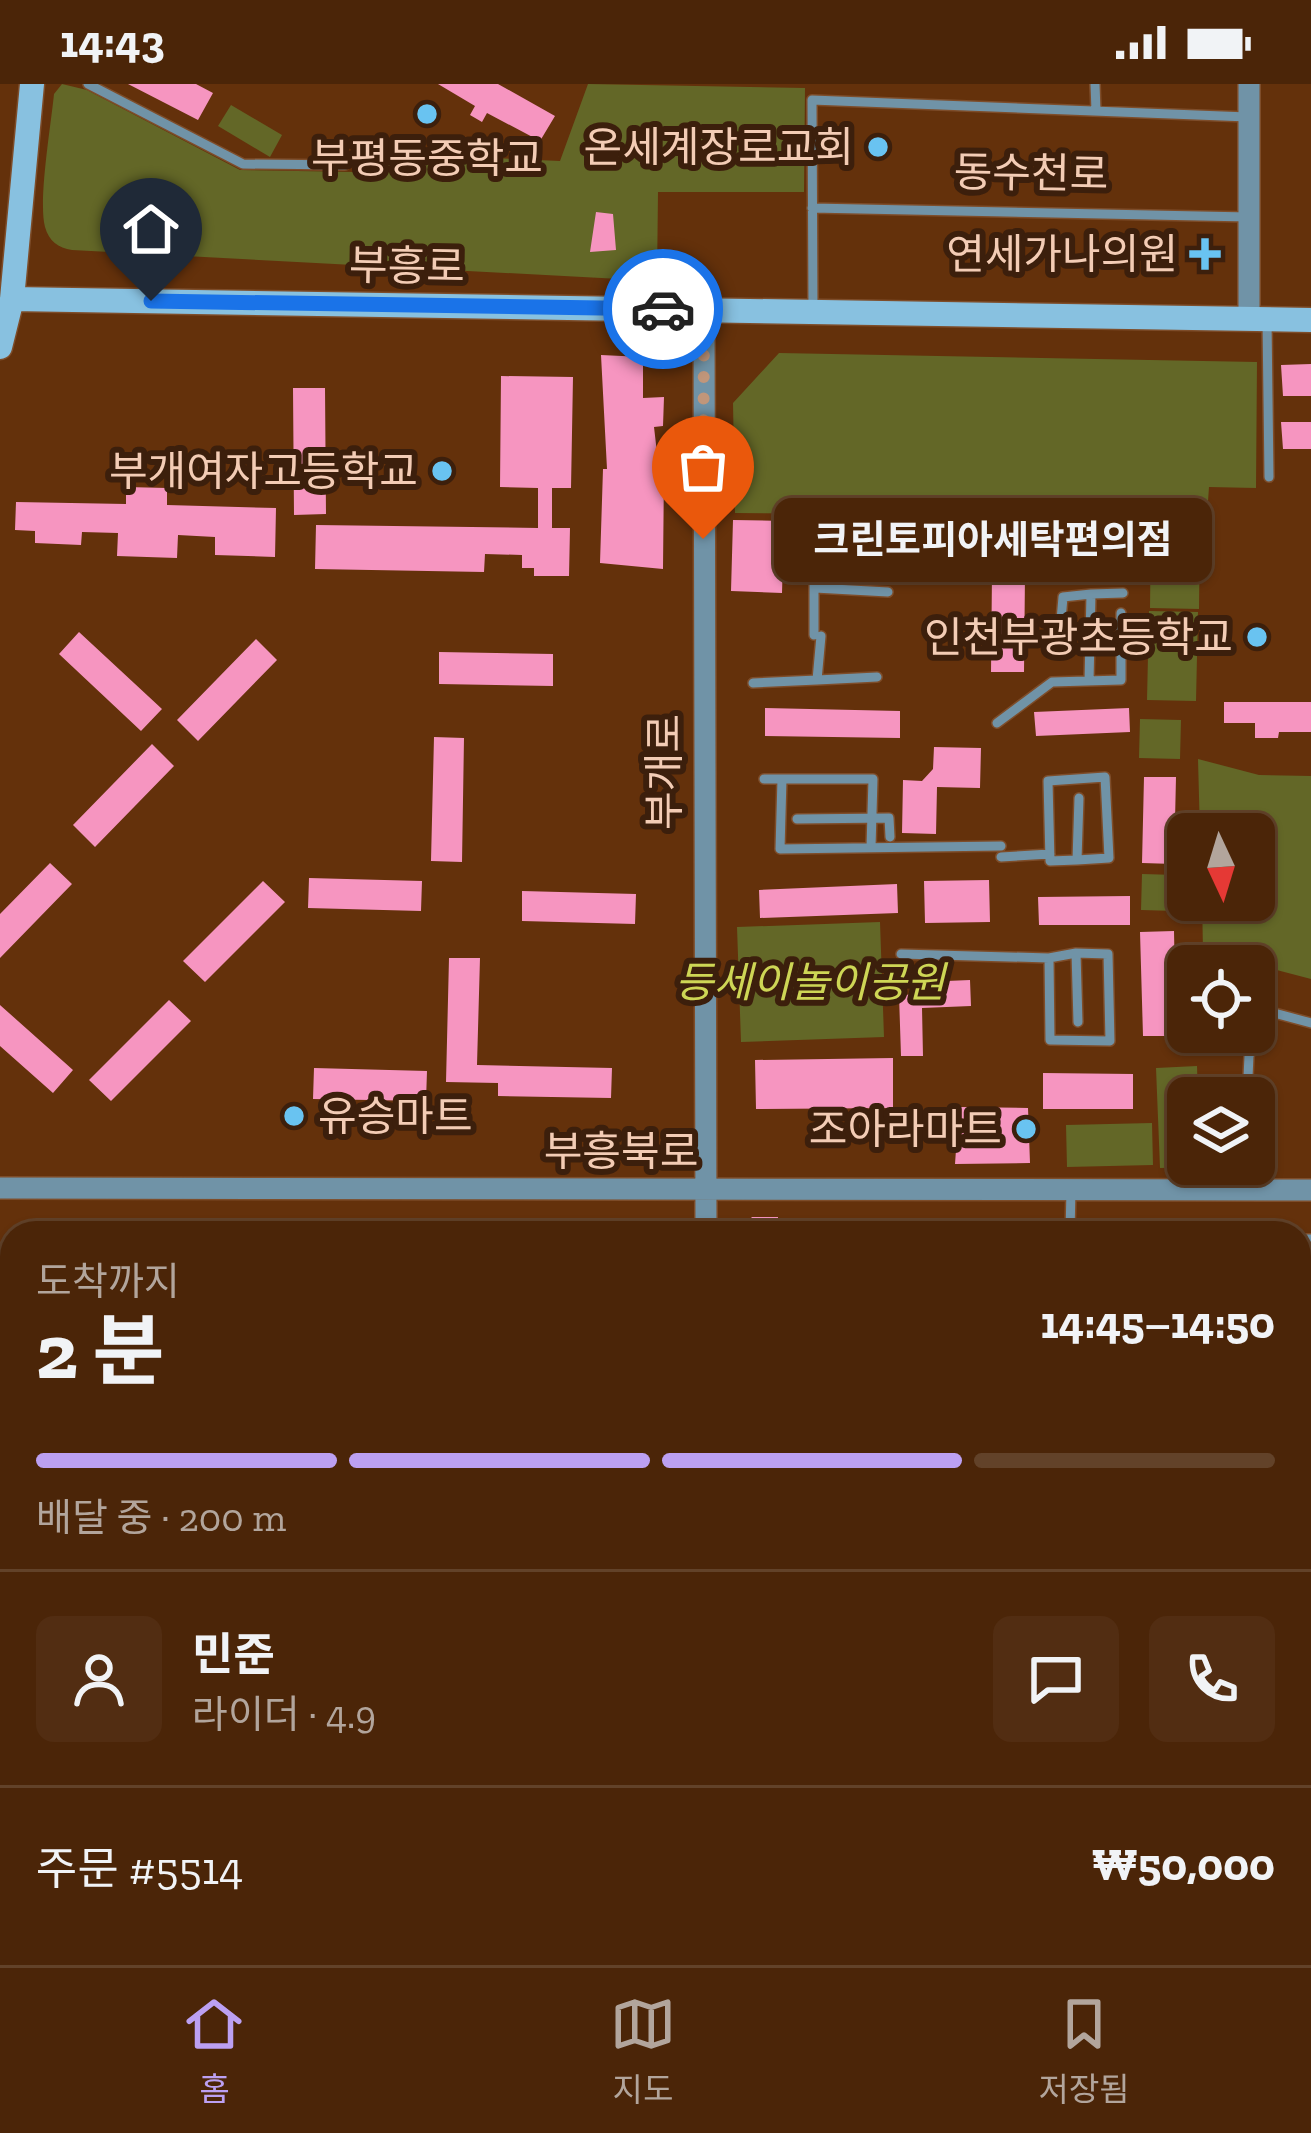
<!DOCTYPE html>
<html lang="ko">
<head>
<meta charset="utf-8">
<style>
  body { margin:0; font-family:"Zilla Slab","Noto Sans KR",serif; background:#522d12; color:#f1f3f6; height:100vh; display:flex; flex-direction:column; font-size:45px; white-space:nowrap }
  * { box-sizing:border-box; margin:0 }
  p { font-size:39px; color:#b2a59c }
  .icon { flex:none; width:66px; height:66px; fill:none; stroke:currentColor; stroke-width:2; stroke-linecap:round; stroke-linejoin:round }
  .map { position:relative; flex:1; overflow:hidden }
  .details { position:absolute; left:0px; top:1137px; width:1311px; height:744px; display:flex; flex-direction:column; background:#4b2508; border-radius:36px 36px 0 0; box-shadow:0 3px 9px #0004,0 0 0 3px #624229 }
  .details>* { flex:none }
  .needle { width:78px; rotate:176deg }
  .buttons { position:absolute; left:1167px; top:729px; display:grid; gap:24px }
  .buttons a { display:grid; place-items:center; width:108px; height:108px; border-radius:18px; background:#4b2508; box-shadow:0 3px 9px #0004,0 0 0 3px #624229; font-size:60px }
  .pin { position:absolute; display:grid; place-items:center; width:102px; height:102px; color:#fff; margin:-123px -51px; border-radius:50% 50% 50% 0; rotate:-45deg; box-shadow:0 0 12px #0007 }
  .pin .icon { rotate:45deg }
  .courier { position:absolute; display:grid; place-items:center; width:120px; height:120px; margin:-60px; border:9px solid #1a73e8; border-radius:50%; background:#fff; color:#222; box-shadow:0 3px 15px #0007 }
  .bubble { position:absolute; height:84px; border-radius:18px; background:#4b2508; box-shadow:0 3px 9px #0004,0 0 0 3px #624229; font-size:39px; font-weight:700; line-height:84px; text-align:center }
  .headline em { font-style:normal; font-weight:700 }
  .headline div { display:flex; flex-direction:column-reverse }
  .headline { display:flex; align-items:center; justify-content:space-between; height:204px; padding:0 36px }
  h1 { font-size:78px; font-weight:700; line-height:90px }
  .bar { display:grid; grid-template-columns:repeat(4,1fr); gap:18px 12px; align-content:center; height:144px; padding:0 36px }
  .bar i { height:15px; border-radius:9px; background:#624229 }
  .bar .on { background:#bca0f2 }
  .bar p { grid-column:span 4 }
  .line { display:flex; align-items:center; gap:30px; padding:0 36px; border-top:3px solid #624229 }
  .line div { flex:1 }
  .round { display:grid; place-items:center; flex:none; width:126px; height:126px; border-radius:18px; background:#522d12 }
  .status { display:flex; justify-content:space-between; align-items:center; height:84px; padding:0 60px; background:#4b2508; direction:ltr }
  .status svg { height:33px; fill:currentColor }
  .menu { display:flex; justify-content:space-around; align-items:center; height:168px; border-top:3px solid #624229; background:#4b2508; font-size:33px; color:#b2a59c }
  .menu a { display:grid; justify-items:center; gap:6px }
  .menu .on { color:#bca0f2 }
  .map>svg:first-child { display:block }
  .green { fill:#636727 }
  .building { fill:#f695c0 }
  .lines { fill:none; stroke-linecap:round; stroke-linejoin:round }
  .service-casing { stroke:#7e4d2a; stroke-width:12 }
  .tertiary-casing { stroke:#7e4d2a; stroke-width:24 }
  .secondary-casing { stroke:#7e4d2a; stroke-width:27 }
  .service { stroke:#7093a7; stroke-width:9 }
  .tertiary { stroke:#7093a7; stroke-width:21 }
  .secondary { stroke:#88c1e0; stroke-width:24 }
  .done { stroke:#c1967a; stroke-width:12; stroke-dasharray:0 21.6 }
  .route { stroke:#1a73e8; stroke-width:15 }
  .poi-dot { fill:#69c3f1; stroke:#3c1f0c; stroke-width:4.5 }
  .labels { text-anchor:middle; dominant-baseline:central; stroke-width:12; stroke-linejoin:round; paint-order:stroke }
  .poi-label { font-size:42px; fill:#f3ccb5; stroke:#3c1f0c; text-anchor:end }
  .street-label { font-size:42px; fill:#f3ccb5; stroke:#3c1f0c }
  .park-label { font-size:42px; font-style:italic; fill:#ced655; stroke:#3c1f0c }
</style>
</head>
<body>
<div class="status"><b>14:43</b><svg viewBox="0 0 49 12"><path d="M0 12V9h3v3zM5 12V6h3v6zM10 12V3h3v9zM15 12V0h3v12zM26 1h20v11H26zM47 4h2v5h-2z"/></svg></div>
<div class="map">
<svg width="1311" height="1881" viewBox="0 0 1311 1881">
  <rect width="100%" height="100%" fill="#64310b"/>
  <path class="green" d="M 62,0 L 87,6 L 240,86 L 354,88 L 355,68 L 560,77 L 588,0 L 805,4 L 804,108 L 658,108 L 657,197 L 72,166 C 58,164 49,157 45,143 C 38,117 51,41 54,10 Z
    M 231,21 L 282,51 L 270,73 L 218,42 Z
    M 779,269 L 1257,278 L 1256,404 L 1209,403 L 1207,432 L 735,429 L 733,319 Z
    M 1151,435 L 1200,436 L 1199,525 L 1150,524 Z
    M 1149,527 L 1198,528 L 1196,617 L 1147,616 Z
    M 1140,635 L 1181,636 L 1180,675 L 1139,674 Z
    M 1198,675 L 1259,691 L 1311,692 L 1311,895 L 1203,867 L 1202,816 L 1254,816 L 1254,750 L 1200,750 Z
    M 1142,790 L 1177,791 L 1176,827 L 1141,826 Z
    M 880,838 L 884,953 L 741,958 L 737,843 Z
    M 1197,982 L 1198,1014 L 1188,1014 L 1188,1080 L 1200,1083 L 1160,1084 L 1156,984 Z
    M 1152,1039 L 1153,1081 L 1067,1083 L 1066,1041 Z
    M 0,1401 L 12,1401 L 12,1869 L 118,1869 L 118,1881 L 0,1881 Z"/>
  <path class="building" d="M 128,0 L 196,0 L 213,9 L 198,36 Z
    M 438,0 L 498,0 L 555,32 L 540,57 L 487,29 L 482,38 L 470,31 L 475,22 Z
    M 596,128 L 613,130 L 616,166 L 590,168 Z
    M 601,271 L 643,273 L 643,314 L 664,313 L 663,342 L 654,343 L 659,386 L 664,386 L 663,485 L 600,479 L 603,385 L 607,385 Z
    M 1311,280 L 1311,312 L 1283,312 L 1281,281 Z
    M 501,292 L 573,293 L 571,404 L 552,404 L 552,444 L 570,444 L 569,492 L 534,492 L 534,484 L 522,484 L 522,471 L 485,470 L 484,488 L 315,485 L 316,441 L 538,444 L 538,404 L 500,403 Z
    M 293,304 L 325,304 L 326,430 L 294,431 Z
    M 1281,338 L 1311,338 L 1311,365 L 1283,365 Z
    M 126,403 L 167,404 L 167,421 L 276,424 L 275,473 L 215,471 L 215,453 L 178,451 L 177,474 L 117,472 L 118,449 L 82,448 L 81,461 L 35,459 L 35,447 L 15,446 L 16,418 L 126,420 Z
    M 733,436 L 784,437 L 782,509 L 731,507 Z
    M 955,448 L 955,477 L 845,479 L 844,450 Z
    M 1040,449 L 1146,450 L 1146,474 L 1039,472 Z
    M 992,489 L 1025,490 L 1024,588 L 991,588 Z
    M 79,548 L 162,625 L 141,647 L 59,570 Z
    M 256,555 L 277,576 L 198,657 L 177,636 Z
    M 439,568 L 553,570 L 553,602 L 439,600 Z
    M 1224,618 L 1311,618 L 1311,648 L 1279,648 L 1278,654 L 1255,654 L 1255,639 L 1224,639 Z
    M 765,624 L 900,627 L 900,654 L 765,652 Z
    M 1129,624 L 1130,648 L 1036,652 L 1034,628 Z
    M 434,653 L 464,654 L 462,778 L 431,777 Z
    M 152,660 L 174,682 L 95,763 L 73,741 Z
    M 934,663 L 981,664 L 980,704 L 937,703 L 936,750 L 902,749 L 903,696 L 922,697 L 933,685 Z
    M 1144,693 L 1176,693 L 1174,780 L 1142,779 Z
    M 50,779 L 72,800 L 0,874 L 0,830 Z
    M 309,794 L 422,797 L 421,827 L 308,824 Z
    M 989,796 L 990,838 L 925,839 L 924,797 Z
    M 263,797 L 285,818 L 205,898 L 183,877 Z
    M 897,800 L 898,829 L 760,834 L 759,806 Z
    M 522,807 L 636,810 L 635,840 L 522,837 Z
    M 1130,812 L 1130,841 L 1039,841 L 1038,813 Z
    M 1174,847 L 1176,952 L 1143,952 L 1140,848 Z
    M 449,874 L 480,874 L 477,981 L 612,984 L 611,1014 L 498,1012 L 498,999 L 446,998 Z
    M 970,896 L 971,922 L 922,924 L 923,972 L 901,972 L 899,911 L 924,910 L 923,898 Z
    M 169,916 L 191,937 L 111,1017 L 89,996 Z
    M 0,921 L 73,986 L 53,1009 L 0,962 Z
    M 893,974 L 893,1024 L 756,1025 L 755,976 Z
    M 314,984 L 427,987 L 426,1017 L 313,1015 Z
    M 1043,989 L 1133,990 L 1133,1025 L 1043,1025 Z
    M 959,1023 L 1028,1024 L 1030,1079 L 955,1080 Z
    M 752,1133 L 778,1133 L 778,1149 L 737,1149 Z"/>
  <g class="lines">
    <g class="service-casing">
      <path id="service" d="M 88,0 L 243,80 L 345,81
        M 1095,0 L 1096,27
        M 812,124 L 1249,133
        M 813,227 L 812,16 L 1248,33
        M 1267,237 L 1269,393
        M 814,439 L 814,551
        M 815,504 L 888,508
        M 1091,510 L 1123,509
        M 821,552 L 817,596 L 877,593
        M 1089,597 L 1091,510 L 1063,513 L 1060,548 L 1089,549
        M 753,599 L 817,596
        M 997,639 L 1052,598 L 1121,596 L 1121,529
        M 764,695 L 873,695 L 871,763
        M 782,695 L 780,765 L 1001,762
        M 797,735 L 889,734 L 890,753
        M 1001,773 L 1050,770
        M 1077,776 L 1109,774 L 1105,693 L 1048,697 L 1050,777 L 1077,776 L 1079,714
        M 1076,869 L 1108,870 L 1110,957 L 1050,956 L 1049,874 Z
        M 1076,869 L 1078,938
        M 901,870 L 1049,874
        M 1247,1014 L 1249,972 L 1267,927 L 1311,939
        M 1242,1105 L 1243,1080
        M 1070,1149 L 1071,1106
        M 1299,1155 L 1311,1155
        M 957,1869 L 957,1881
        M 994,1869 L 994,1881
        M 1027,1869 L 1027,1881
        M 1219,1869 L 1221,1881"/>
    </g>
    <g class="tertiary-casing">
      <path id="tertiary" d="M 1249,0 L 1249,234
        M 704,226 L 706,1149
        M 0,1104 L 1311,1106
        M 699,1869 L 699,1881"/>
    </g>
    <g class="secondary-casing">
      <path id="secondary" d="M 12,215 L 1311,236
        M 0,263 L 12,215 L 32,0"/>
    </g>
    <use href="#service" class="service"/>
    <use href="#tertiary" class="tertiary"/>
    <use href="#secondary" class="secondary"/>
  </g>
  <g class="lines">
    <path class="done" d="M 663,225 L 704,226 L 703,455"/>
    <path class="route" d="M 151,217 L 663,225"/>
  </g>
  <g class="poi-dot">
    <circle cx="427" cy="30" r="12"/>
    <circle cx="878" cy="63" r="12"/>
    <path d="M1199 152h12v12h12v12h-12v12h-12v-12h-12v-12h12z"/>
    <circle cx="442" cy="387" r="12"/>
    <circle cx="1257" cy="553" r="12"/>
    <circle cx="294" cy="1032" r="12"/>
    <circle cx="1026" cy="1045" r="12"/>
  </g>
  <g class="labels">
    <g class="poi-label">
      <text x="854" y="63">온세계장로교회</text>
      <text x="427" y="74" text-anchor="middle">부평동중학교</text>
      <text x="1178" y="170">연세가나의원</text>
      <text x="418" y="387">부개여자고등학교</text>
      <text x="1233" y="553">인천부광초등학교</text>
      <text x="318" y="1032" text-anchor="start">유승마트</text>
      <text x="1002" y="1045">조아라마트</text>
    </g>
    <g class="street-label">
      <text transform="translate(1031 89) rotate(1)">동수천로</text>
      <text transform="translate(407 182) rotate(1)">부흥로</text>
      <text transform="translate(664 688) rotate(-90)">부개로</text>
      <text x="621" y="1067">부흥북로</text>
    </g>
    <g class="park-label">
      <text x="810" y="898">등세이놀이공원</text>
    </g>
  </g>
</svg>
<div class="buttons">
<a><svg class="needle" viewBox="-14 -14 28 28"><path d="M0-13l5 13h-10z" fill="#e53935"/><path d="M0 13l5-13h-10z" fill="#b2a59c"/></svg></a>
<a><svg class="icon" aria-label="locate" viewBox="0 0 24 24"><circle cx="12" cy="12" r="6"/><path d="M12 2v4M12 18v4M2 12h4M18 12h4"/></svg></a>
<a><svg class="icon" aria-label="layers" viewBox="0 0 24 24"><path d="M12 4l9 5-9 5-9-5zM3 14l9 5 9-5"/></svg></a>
</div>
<div class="pin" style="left:703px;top:455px;background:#ea580c"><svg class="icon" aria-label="bag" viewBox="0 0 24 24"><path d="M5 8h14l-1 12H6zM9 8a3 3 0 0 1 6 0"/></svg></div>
<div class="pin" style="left:151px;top:217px;background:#1f2937"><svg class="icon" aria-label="home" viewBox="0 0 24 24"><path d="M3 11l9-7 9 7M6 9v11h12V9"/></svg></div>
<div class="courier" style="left:663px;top:225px"><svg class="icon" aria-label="car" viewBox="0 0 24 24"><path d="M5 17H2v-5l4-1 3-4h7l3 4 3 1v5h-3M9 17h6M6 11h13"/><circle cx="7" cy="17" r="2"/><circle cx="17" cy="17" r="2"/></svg></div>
<div class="bubble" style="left:774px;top:414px;width:438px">크린토피아세탁편의점</div>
<section class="details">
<div class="headline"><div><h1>2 분</h1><p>도착까지</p></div><em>14:45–14:50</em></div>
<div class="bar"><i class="on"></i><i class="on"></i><i class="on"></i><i></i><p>배달 중 · 200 m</p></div>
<div class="line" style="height:216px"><a class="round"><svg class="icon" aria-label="person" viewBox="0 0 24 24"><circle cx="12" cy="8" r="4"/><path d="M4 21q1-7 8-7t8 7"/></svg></a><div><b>민준</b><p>라이더 · 4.9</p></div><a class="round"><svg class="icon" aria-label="chat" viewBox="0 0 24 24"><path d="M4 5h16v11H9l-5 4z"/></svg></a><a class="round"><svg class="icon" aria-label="phone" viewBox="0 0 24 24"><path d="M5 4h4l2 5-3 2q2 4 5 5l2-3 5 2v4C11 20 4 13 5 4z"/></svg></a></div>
<div class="line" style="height:156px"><div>주문 #5514</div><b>₩50,000</b></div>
</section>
</div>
<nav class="menu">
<a class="on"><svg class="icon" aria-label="home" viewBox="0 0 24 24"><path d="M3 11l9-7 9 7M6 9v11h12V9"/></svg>홈</a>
<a><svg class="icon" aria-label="map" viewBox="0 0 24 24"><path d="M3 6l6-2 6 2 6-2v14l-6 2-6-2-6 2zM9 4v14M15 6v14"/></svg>지도</a>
<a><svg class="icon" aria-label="saved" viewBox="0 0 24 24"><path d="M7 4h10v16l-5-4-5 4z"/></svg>저장됨</a>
</nav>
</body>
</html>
